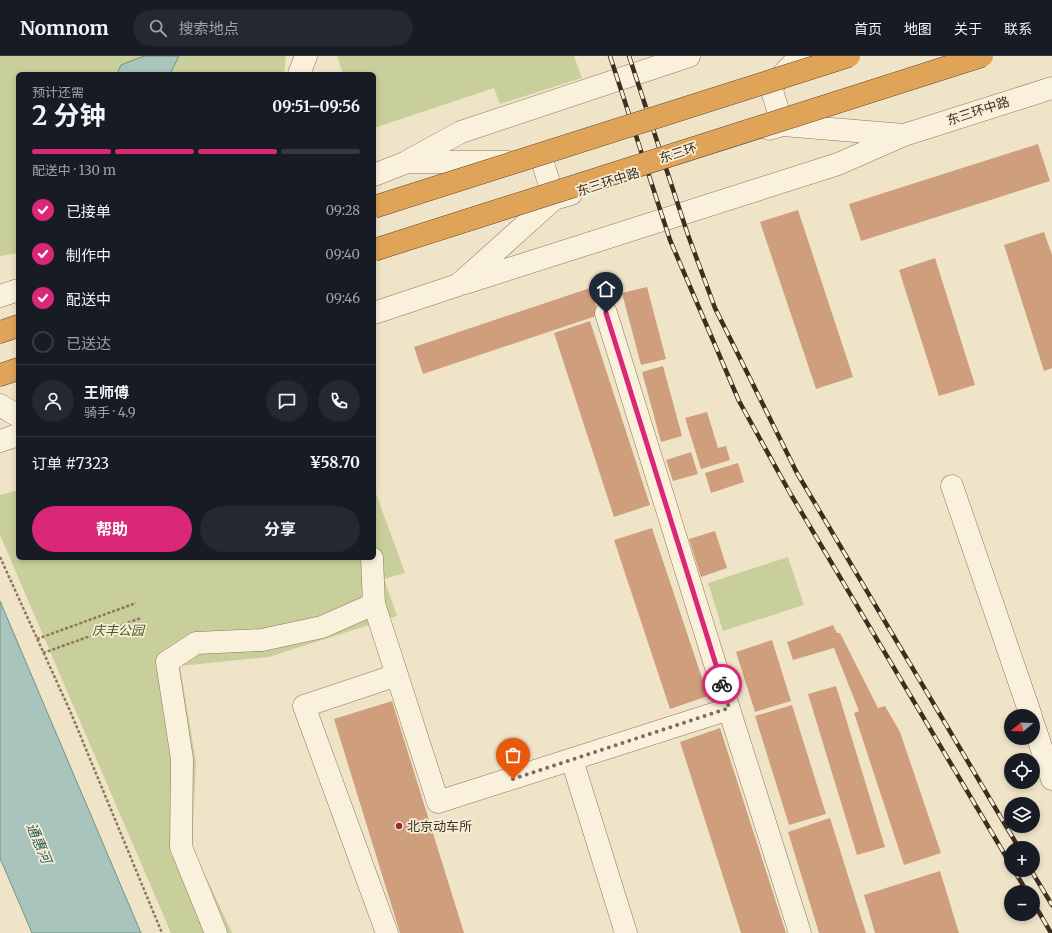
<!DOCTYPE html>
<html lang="zh">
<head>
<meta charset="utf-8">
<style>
  body { margin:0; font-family:Merriweather,"Noto Sans SC",serif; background:#242831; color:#f1f3f6; height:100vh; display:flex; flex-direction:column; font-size:15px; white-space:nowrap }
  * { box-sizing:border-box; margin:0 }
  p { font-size:13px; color:#9ea1a6 }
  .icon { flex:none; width:22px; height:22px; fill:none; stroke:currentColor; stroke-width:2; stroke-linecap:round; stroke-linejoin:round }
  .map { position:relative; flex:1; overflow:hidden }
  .sheet { position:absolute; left:16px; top:16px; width:360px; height:488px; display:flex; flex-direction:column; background:#171b24; border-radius:6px; box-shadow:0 2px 6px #0003 }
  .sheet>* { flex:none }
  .needle { width:26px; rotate:251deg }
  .tools { position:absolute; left:1004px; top:653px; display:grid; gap:8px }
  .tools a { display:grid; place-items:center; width:36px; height:36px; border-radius:50%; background:#171b24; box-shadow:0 2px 6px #0003; font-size:20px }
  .pin { position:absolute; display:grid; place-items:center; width:34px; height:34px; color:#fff; margin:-41px -17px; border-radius:50% 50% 50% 0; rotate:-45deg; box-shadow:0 0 4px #0007 }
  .pin .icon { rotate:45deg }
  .courier { position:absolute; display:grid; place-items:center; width:40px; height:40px; margin:-20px; border:3px solid #db2777; border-radius:50%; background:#fff; color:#222; box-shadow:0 1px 5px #0007 }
  .head em { font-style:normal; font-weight:700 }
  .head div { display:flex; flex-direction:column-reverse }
  .head { display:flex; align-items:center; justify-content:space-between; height:68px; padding:0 16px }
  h1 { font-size:26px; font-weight:700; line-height:30px }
  .bar { display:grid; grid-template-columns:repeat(4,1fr); gap:6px 4px; align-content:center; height:48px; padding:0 16px }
  .bar i { height:5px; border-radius:3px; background:#363941 }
  .bar .on { background:#db2777 }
  .bar p { grid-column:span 4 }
  .line { display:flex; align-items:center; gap:10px; padding:0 16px; border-top:1px solid #363941 }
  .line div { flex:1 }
  .round { display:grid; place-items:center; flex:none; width:42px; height:42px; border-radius:21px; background:#242831 }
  ol { padding:0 16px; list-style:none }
  li { display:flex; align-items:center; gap:12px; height:44px }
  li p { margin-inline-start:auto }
  li .icon { padding:4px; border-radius:50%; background:#db2777; color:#fff; stroke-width:4 }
  li:last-child { color:#9ea1a6 }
  li i { width:22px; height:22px; border:2px solid #363941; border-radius:50% }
  .action { display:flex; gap:8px; margin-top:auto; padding:8px 16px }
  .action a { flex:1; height:46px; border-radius:24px; background:#db2777; color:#fff; font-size:16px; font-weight:700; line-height:46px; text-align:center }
  .action a+a { background:#242831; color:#f1f3f6 }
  header { display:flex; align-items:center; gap:24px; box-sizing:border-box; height:56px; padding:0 20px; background:#171b24; border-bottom:1px solid #363941 }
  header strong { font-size:19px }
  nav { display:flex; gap:22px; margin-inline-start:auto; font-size:14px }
  .search { width:280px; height:36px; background:#242831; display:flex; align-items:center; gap:10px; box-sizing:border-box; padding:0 14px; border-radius:22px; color:#9ea1a6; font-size:15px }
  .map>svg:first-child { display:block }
  .green { fill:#c9cf9b }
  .water { fill:#a9c4bc; stroke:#6f938a }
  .building { fill:#cf9f7d }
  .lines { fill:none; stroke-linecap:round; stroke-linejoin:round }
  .minor-casing { stroke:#8d765c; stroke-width:23 }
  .highway-casing { stroke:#5b4430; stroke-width:23 }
  .path { stroke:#8d765c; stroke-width:2.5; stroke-dasharray:3 2; stroke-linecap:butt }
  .minor { stroke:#faf1dc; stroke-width:22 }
  .highway { stroke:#e0a458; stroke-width:22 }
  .rail-casing { stroke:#3d2e20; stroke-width:4.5 }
  .rail { stroke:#f7eed8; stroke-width:3; stroke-dasharray:9; stroke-linecap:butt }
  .highway-bridge-casing { stroke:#5b4430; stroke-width:23; stroke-linecap:butt }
  .highway-bridge { stroke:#e0a458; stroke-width:22 }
  .done { stroke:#7c6e5b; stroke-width:4; stroke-dasharray:0 7.2 }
  .route { stroke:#db2777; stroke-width:5 }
  .poi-dot { fill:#9e2a2b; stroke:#f7eed8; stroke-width:1.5 }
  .labels { text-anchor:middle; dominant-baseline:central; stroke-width:3.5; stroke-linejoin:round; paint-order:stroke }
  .street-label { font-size:13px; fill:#3d2e20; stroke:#f7eed8 }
  .park-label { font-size:13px; font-style:italic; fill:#4d5a26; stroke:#f7eed8 }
  .poi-label { font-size:13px; fill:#3d2e20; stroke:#f7eed8; text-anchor:start }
  .water-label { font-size:14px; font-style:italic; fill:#2f5d5a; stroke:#f7eed8 }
</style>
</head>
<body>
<header>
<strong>Nomnom</strong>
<div class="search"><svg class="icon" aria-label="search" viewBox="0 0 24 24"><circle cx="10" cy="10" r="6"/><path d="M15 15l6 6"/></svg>搜索地点</div>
<nav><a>首页</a><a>地图</a><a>关于</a><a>联系</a></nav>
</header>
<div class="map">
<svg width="1052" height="877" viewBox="0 0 1052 877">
  <rect width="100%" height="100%" fill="#f0e4c8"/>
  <path class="green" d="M 0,0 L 286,0 L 284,18 L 18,18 L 18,197 L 0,200 Z
    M 337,0 L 574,0 L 582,22 L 500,48 L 494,32 L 374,72 L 374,18 L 343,18 Z
    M 374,432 L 405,517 L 384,523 L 397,560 L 269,601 L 180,610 L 196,706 L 192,790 L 232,877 L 171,877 L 0,479 L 0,439 L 18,434 L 18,502 L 374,502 Z
    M 788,501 L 804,549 L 723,575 L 708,527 Z"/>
  <path class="water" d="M 144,0 L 179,0 L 170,18 L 117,18 L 121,9 Z
    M 0,545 L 141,877 L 32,877 L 3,809 L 0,803 Z"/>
  <path class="building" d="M 1038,88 L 1050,125 L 861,185 L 849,148 Z
    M 798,154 L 853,321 L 816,333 L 760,166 Z
    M 1044,176 L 1052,199 L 1052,312 L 1044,315 L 1004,189 Z
    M 935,202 L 975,329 L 939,340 L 899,214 Z
    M 647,231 L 666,303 L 641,309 L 622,237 Z
    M 590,232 L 599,259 L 423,318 L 414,291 Z
    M 590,265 L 650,449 L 614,461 L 554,277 Z
    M 663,310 L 682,380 L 661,386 L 642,316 Z
    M 707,356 L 718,392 L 726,390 L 730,404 L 701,413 L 685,362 Z
    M 691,396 L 698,418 L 673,425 L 666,404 Z
    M 738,407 L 744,426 L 711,437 L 705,417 Z
    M 652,472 L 708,640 L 670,653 L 614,484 Z
    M 715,475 L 727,512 L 701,521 L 689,483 Z
    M 833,569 L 837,577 L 840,577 L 878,652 L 885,650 L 900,676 L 941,797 L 904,809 L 854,657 L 859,655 L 834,592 L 793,604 L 787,586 Z
    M 772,584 L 791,645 L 755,656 L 736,596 Z
    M 836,630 L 885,791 L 857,799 L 808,638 Z
    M 392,645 L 464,877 L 400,877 L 334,663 Z
    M 792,649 L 826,758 L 789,769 L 755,660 Z
    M 720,672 L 786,877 L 741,877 L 680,686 Z
    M 830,762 L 866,877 L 819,877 L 788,776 Z
    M 940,815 L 959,877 L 875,877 L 864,839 Z"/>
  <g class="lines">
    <g class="minor-casing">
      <path id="minor" d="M 299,18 L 306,0
        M 775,27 L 800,0
        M 771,32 L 783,69
        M 769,73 L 783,69 L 904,79 L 1052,32
        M 408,105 L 461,76 L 689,0
        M 543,107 L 554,143
        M 374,119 L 407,106 L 508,106
        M 465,227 L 838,108 L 902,80
        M 0,240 L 18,234
        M 374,257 L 458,229 L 554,143 L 571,138
        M 0,349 L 18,360
        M 0,385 L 18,379
        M 952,430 L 1031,660
        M 374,548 L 438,746 L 729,653 L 606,257
        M 729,653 L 800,877
        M 1033,667 L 1052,723
        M 572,704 L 626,877
        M 216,877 L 181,791 L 182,703 L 167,606 L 196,587 L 262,584 L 322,571 L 374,548 L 372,502
        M 387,877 L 304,650 L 397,619"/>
    </g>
    <g class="highway-casing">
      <path id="highway" d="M 0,276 L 18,270
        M 0,319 L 18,313"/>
    </g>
    <path class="path" d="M 0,501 L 71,657 L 162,877
      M 37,583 L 136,547
      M 43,597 L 141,562"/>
    <use href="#minor" class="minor"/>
    <use href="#highway" class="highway"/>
    <g class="rail-casing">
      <path id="rail" d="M 610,0 L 670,184 L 739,345 L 790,437 L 1011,809
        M 629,0 L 688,179 L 715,252 L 797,417 L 1019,792
        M 1014,814 L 1027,836
        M 1031,814 L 1052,849
        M 1033,846 L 1051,877"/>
    </g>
    <use href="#rail" class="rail"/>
    <g class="highway-bridge-casing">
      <path id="highway-bridge" d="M 374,151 L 849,0
        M 374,194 L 982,0"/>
    </g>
    <use href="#highway-bridge" class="highway-bridge"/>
  </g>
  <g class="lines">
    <path class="done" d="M 513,723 L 729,652 L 722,628"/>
    <path class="route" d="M 606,257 L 722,628"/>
  </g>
  <circle class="poi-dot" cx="399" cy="770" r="4"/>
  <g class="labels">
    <g class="street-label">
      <text transform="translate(978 55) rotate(-18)">东三环中路</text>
      <text transform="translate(678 97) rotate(-18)">东三环</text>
      <text transform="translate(608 126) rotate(-18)">东三环中路</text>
    </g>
    <g class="park-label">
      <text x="118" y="574">庆丰公园</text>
    </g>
    <g class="poi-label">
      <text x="407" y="770">北京动车所</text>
    </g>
    <g class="water-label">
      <text transform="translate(39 787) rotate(67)">通惠河</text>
    </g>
  </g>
</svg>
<div class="tools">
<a><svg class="needle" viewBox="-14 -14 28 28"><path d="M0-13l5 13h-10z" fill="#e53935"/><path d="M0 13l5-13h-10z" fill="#9ea1a6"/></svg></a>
<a><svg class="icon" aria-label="locate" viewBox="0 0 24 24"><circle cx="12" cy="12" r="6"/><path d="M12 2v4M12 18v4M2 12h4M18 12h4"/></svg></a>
<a><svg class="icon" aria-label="layers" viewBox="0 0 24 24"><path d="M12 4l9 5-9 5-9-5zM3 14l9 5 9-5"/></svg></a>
<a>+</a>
<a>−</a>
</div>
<div class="pin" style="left:513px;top:723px;background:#ea580c"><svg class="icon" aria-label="bag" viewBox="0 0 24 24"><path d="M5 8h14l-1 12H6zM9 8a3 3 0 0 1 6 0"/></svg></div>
<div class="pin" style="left:606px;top:257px;background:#1f2937"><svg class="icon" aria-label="home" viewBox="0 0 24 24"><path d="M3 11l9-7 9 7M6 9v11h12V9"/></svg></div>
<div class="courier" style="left:722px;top:628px"><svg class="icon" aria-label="bike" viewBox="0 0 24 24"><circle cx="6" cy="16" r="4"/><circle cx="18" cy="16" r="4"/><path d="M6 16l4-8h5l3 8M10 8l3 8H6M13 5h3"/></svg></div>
<section class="sheet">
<div class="head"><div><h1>2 分钟</h1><p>预计还需</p></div><em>09:51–09:56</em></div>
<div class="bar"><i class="on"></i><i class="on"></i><i class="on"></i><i></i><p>配送中 · 130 m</p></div>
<ol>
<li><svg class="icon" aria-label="check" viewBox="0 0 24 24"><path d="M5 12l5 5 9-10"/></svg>已接单<p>09:28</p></li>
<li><svg class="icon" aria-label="check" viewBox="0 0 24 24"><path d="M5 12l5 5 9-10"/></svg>制作中<p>09:40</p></li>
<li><svg class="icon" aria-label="check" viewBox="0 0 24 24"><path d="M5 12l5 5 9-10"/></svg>配送中<p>09:46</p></li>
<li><i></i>已送达</li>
</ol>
<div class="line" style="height:72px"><a class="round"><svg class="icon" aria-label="person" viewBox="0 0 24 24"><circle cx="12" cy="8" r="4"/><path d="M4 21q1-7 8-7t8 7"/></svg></a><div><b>王师傅</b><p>骑手 · 4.9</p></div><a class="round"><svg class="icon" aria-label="chat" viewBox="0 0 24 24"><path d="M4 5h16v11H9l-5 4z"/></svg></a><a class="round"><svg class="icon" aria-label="phone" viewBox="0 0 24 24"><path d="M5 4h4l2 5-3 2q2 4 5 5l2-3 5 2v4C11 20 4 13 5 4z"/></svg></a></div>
<div class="line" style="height:52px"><div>订单 #7323</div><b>¥58.70</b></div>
<div class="action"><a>帮助</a><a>分享</a></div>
</section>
</div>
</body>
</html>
